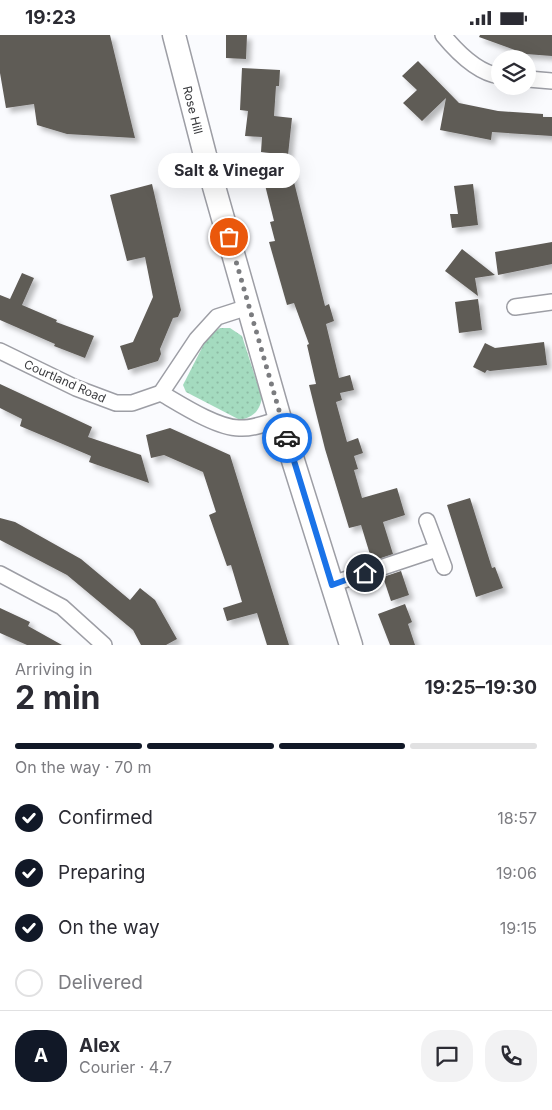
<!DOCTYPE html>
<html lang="en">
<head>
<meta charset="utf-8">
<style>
  body { margin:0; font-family:Inter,sans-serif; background:#f2f2f3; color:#2b2b33; height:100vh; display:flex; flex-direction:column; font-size:19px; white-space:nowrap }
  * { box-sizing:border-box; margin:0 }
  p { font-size:16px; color:#7c7c81 }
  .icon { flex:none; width:28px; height:28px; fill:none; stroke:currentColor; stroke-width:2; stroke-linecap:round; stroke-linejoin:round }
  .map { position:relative; height:610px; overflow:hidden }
  .sheet { display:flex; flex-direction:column; background:#fff; flex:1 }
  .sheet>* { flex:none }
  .tools { position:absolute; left:491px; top:15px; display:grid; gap:10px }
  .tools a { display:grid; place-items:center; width:45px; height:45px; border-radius:50%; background:#fff; box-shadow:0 5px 20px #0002; font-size:25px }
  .pin { position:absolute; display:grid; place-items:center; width:42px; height:42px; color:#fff; margin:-21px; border:2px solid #fff; border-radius:50%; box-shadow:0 1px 5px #0007 }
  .courier { position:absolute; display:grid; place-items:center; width:50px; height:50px; margin:-25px; border:4px solid #1a73e8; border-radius:50%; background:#fff; color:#222; box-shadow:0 1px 6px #0007 }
  .bubble { position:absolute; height:35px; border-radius:18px; background:#fff; box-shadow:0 5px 20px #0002; font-size:16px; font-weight:700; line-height:35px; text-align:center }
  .summary em { font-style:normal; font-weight:700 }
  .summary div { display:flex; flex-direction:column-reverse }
  .summary { display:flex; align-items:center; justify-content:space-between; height:85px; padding:0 15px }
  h1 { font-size:32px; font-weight:700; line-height:38px }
  .bar { display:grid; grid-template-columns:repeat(4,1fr); gap:8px 5px; align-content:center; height:60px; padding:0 15px }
  .bar i { height:6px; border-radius:4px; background:#e1e1e2 }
  .bar .active { background:#111827 }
  .bar p { grid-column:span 4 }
  .line { display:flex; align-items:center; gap:12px; padding:0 15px; border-top:1px solid #e1e1e2 }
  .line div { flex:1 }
  .round { display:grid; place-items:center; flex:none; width:52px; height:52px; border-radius:20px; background:#f2f2f3 }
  ol { padding:0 15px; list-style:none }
  li { display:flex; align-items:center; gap:15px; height:55px }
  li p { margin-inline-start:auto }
  li .icon { padding:5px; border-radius:50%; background:#111827; color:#fff; stroke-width:4 }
  li:last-child { color:#7c7c81 }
  li i { width:28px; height:28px; border:2px solid #e1e1e2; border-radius:50% }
  .status { display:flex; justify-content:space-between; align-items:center; height:35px; padding:0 25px; background:#fff; direction:ltr }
  .status svg { height:14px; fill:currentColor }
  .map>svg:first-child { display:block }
  .grass { fill:url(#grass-dots) }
  .building { fill:#5f5b56; filter:url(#shadow) }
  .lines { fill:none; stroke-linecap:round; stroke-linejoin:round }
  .street-casing { stroke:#9d9ea5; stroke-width:18 }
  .primary-casing { stroke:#9d9ea5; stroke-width:25 }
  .street { stroke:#fff; stroke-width:15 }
  .primary { stroke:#fff; stroke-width:22 }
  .done { stroke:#7b7c7f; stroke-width:5; stroke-dasharray:0 9 }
  .route { stroke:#1a73e8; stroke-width:6 }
  .labels { text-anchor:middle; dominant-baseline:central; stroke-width:5; stroke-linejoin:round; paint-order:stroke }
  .street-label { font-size:12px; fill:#37383b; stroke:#fff }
</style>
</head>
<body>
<div class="status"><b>19:23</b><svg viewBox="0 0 49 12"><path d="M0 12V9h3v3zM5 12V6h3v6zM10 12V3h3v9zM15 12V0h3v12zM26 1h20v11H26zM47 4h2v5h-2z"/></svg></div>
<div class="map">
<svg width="552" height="610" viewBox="0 0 552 610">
  <defs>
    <pattern id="grass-dots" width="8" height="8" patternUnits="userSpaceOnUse" patternTransform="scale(1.25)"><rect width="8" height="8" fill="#a4dbbf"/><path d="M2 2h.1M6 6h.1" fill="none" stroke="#8ebda5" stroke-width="1.8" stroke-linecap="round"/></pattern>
    <filter id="shadow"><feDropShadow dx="4.5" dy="4.5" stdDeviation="2.5" flood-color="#0004"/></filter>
  </defs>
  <rect width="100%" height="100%" fill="#fafbfe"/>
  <path class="grass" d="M 220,293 L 230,293 L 242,301 L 262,363 C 259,377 253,382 240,385 L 186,357 L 183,350 L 208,301 Z"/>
  <path class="building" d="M 0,0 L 110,0 L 135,103 L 67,99 L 37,90 L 34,69 L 6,73 L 0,38 Z
    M 226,0 L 247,0 L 246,24 L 226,23 Z
    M 480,0 L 552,0 L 552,21 L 526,19 L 479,2 Z
    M 418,26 L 459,68 L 498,76 L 543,79 L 543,82 L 552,82 L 552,101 L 492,97 L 491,105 L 440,95 L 446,63 L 422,86 L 403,68 L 417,55 L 402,41 Z
    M 242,33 L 280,35 L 279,51 L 276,51 L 274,81 L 292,83 L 288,120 L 261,117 L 262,102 L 245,101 L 248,76 L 240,75 Z
    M 291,135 L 325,271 L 329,269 L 334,286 L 326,289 L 339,343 L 350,340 L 354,355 L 340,358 L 342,365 L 336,367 L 347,407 L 358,403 L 363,418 L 354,421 L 358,434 L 354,435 L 362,463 L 397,453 L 405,480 L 383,487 L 393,519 L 372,526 L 361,490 L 349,493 L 325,414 L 309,350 L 316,349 L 307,310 L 309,309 L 294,268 L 287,270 L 269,207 L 275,206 L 270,187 L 274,186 L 263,142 Z
    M 152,149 L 181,275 L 178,282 L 173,283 L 160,314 L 161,319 L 158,326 L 128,335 L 120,311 L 133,307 L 153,262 L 145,222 L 127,226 L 110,160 Z
    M 473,149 L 478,190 L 452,193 L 450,179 L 458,179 L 454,151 Z
    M 552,207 L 552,229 L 498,240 L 495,217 Z
    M 462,214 L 495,240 L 475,243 L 478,261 L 445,236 Z
    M 22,238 L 34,243 L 22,270 L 57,285 L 56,287 L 94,301 L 85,323 L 54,311 L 55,309 L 0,285 L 0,260 L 10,264 Z
    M 478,264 L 482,295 L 459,298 L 455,267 Z
    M 544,307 L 547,330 L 490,336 L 487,335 L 485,338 L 473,332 L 485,308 L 495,313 Z
    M 0,349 L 92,392 L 88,402 L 141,420 L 149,448 L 89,427 L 91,421 L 20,391 L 22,384 L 0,373 Z
    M 170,393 L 230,420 L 289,610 L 267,610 L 257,578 L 227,586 L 223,573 L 242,567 L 231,530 L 227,531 L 209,480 L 216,477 L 203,437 L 164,420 L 151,423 L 146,400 Z
    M 470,463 L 492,533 L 495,532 L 503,553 L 476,562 L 447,470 Z
    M 0,483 L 15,487 L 81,524 L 130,565 L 140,553 L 155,565 L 177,604 L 166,610 L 141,610 L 133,595 L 67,540 L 0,505 Z
    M 401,536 L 409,560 L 391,566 L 383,542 Z
    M 405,569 L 412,587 L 408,589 L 415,610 L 390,610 L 378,579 Z
    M 0,573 L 30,587 L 28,591 L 62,610 L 27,610 L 0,598 Z"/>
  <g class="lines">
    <g class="street-casing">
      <path id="street" d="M 443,0 C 457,17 477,38 500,41
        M 528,44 L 552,46
        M 248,272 L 217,282 L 197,304 L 161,358 C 180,369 217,393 239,393 C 253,394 266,388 280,384
        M 515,272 L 552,267
        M 0,316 L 76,353 L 116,368 L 132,368 L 161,358
        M 427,486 L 444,532
        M 0,539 L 62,572 L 104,610
        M 332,549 L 437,514"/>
    </g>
    <g class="primary-casing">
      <path id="primary" d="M 174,0 L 205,120 L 280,384 L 351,610"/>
    </g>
    <use href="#street" class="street"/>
    <use href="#primary" class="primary"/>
  </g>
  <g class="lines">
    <path class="done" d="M 229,202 L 287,403"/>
    <path class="route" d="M 287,403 L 332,550 L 365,538"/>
  </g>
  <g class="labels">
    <g class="street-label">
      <text transform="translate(193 75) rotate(76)">Rose Hill</text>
      <text transform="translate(65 346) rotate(24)">Courtland Road</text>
    </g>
  </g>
</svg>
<div class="tools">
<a><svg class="icon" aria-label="layers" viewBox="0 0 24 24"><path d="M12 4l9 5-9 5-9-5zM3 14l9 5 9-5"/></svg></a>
</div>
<div class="pin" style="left:229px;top:202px;background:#ea580c"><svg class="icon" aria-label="bag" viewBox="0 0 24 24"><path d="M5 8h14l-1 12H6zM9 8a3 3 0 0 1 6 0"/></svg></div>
<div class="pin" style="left:365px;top:538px;background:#1f2937"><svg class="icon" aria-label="home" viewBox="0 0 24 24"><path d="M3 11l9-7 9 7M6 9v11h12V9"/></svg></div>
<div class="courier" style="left:287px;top:403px"><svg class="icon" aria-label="car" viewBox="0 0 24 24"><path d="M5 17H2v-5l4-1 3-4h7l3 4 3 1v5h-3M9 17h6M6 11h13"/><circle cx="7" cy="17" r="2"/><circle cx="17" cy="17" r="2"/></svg></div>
<div class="bubble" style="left:158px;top:118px;width:142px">Salt &amp; Vinegar</div>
</div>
<section class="sheet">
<div class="summary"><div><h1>2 min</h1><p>Arriving in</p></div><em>19:25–19:30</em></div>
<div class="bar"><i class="active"></i><i class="active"></i><i class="active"></i><i></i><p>On the way · 70 m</p></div>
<ol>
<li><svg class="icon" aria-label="check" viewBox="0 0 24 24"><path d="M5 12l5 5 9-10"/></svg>Confirmed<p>18:57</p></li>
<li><svg class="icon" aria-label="check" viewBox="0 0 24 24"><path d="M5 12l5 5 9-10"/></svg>Preparing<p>19:06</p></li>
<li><svg class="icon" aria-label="check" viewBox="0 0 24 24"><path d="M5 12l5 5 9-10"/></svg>On the way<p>19:15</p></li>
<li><i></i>Delivered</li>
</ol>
<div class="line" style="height:90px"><b class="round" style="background:#111827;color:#fff">A</b><div><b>Alex</b><p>Courier · 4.7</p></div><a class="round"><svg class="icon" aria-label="chat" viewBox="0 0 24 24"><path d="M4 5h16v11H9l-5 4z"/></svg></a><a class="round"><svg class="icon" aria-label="phone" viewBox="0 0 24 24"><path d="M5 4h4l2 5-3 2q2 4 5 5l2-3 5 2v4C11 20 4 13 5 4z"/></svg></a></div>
</section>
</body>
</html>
